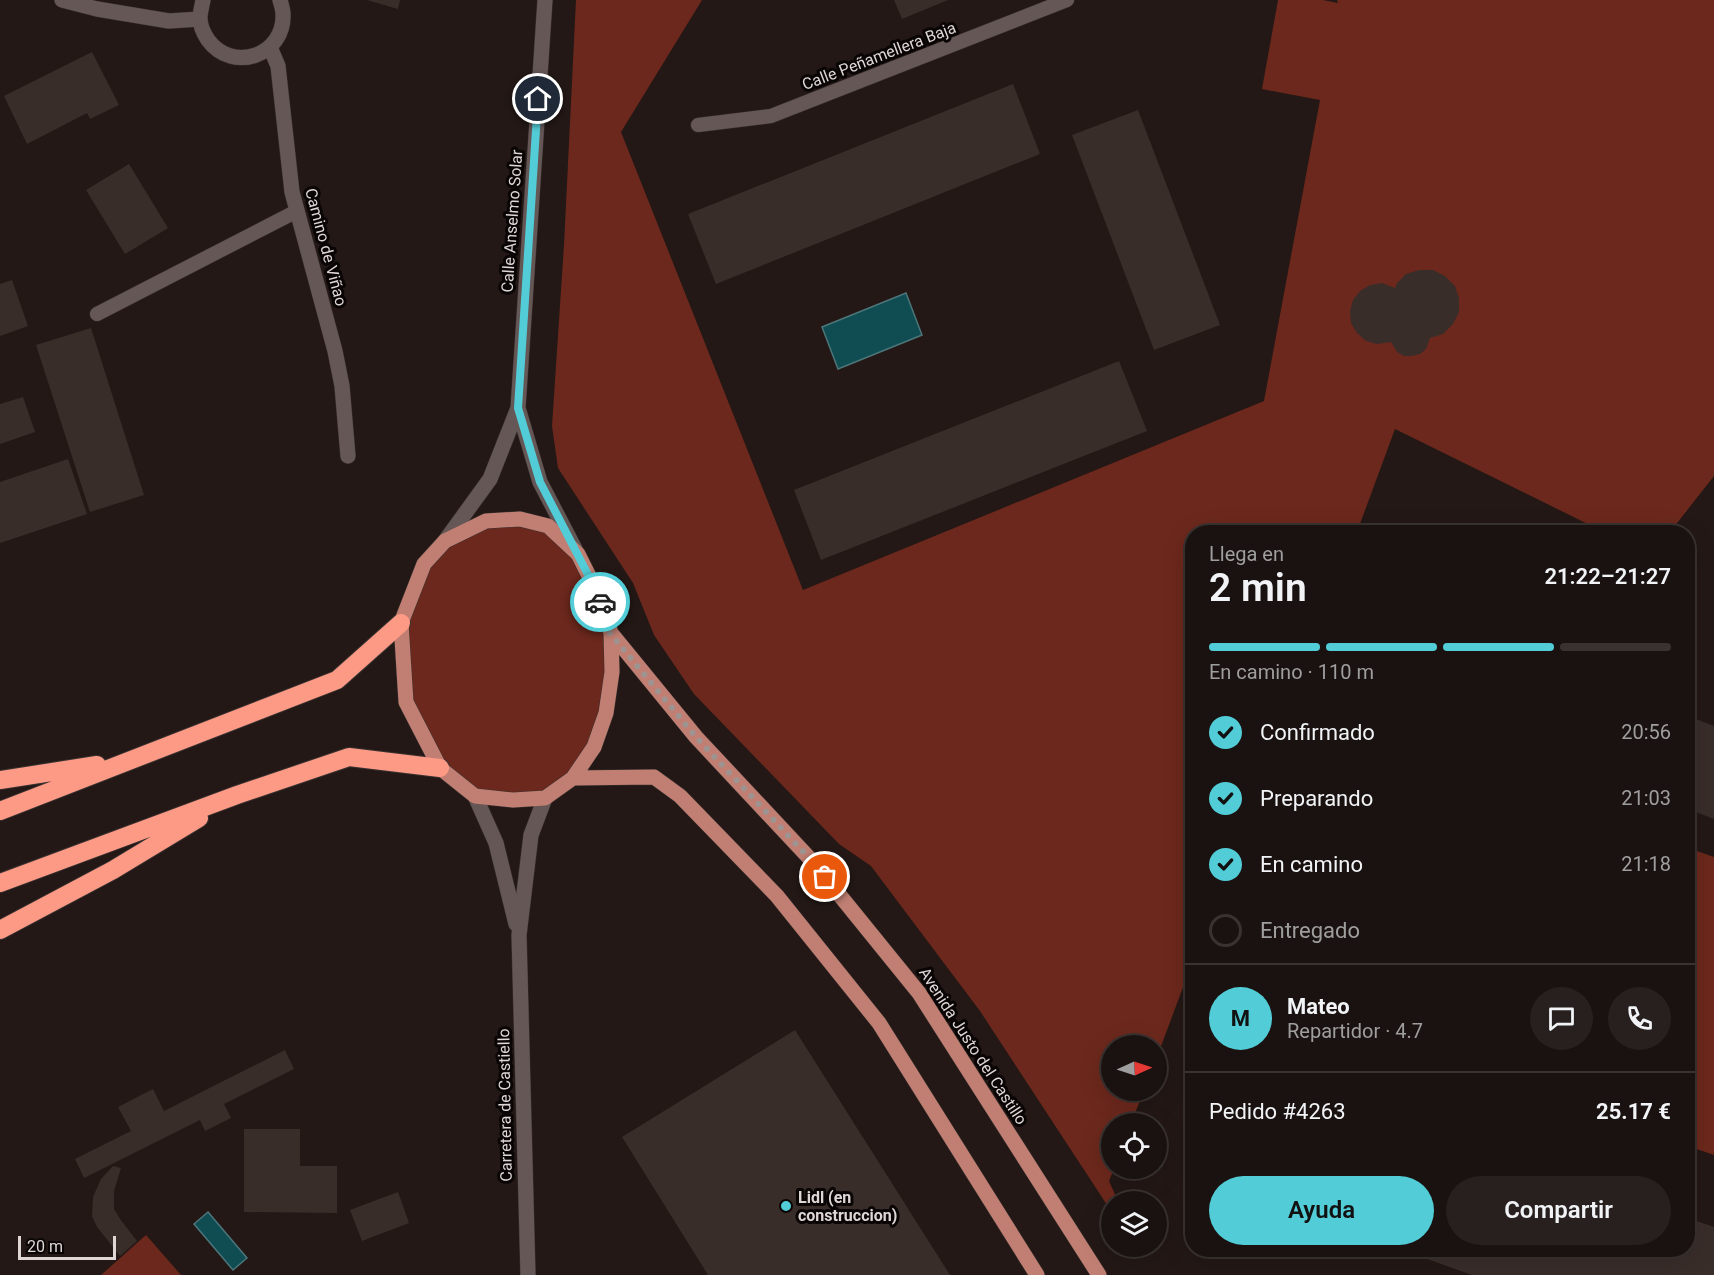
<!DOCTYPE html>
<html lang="es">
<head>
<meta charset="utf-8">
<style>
  body { margin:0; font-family:Roboto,sans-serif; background:#27201e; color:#f1f3f6; height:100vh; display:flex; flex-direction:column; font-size:22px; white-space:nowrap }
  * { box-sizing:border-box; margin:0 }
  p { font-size:20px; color:#9f9e9f }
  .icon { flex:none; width:33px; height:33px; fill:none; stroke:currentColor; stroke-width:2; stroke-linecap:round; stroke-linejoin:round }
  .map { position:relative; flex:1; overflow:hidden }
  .sheet { position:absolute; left:1185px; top:525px; width:510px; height:732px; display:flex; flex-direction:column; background:#1a1210; border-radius:24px; box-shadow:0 6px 24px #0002,0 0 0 2px #383230 }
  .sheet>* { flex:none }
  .needle { width:39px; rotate:87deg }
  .fabs { position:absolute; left:1101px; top:1035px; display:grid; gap:12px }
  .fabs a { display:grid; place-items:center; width:66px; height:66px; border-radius:50%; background:#1a1210; box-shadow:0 6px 24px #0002,0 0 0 2px #383230; font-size:30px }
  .scale { position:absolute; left:18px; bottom:15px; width:98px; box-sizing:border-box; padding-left:6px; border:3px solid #dfd7d6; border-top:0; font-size:16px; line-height:21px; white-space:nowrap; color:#dfd7d6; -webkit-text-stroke:4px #090504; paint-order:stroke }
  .pin { position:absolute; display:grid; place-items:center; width:51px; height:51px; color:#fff; margin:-26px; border:3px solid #fff; border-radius:50%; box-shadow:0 2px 6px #0007 }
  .courier { position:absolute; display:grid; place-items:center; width:60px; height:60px; margin:-30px; border:4px solid #52ccd6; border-radius:50%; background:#fff; color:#222; box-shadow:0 2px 8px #0007 }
  .summary em { font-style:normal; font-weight:600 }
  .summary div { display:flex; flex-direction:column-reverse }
  .summary { display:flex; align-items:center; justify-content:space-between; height:102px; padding:0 24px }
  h1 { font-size:39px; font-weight:600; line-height:45px }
  .bar { display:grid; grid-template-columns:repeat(4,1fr); gap:9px 6px; align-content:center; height:72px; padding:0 24px }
  .bar i { height:8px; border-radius:4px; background:#383230 }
  .bar .selected { background:#52ccd6 }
  .bar p { grid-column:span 4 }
  .line { display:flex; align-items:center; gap:15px; padding:0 24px; border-top:2px solid #383230 }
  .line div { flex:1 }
  .round { display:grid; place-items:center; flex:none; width:63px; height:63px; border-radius:32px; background:#27201e }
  ol { padding:0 24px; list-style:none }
  li { display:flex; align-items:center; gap:18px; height:66px }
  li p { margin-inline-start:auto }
  li .icon { padding:6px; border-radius:50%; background:#52ccd6; color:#111; stroke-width:4 }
  li:last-child { color:#9f9e9f }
  li i { width:33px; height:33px; border:3px solid #383230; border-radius:50% }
  .cta { display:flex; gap:12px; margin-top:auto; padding:12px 24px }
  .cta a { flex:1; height:69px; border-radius:36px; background:#52ccd6; color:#111; font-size:24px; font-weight:600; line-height:69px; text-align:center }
  .cta a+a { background:#27201e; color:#f1f3f6 }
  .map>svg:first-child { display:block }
  .green { fill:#6c281c }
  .water { fill:#0f4d53; stroke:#4d767a; stroke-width:1.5 }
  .building { fill:#392d2a }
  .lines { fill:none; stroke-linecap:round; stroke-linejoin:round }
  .service-casing { stroke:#3a3231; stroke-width:15 }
  .minor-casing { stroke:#3a3231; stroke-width:16 }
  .secondary-casing { stroke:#3a3231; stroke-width:16 }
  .primary-casing { stroke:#3a3231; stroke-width:16 }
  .motorway-casing { stroke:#3a3231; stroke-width:20 }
  .service { stroke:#655755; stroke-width:14 }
  .minor { stroke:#655755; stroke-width:15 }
  .secondary { stroke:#655755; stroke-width:15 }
  .primary { stroke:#c07f72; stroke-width:15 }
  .motorway { stroke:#fd9a86; stroke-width:18 }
  .done { stroke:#9d9492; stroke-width:6; stroke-dasharray:0 10.8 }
  .route { stroke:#52ccd6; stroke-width:8 }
  .poi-dot { fill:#52ccd6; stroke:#090504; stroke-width:2 }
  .labels { text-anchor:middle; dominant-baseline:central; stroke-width:6; stroke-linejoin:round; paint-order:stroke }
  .street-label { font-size:16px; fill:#dfd7d6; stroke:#090504 }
  .poi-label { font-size:16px; font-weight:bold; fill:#dfd7d6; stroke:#090504; text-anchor:start }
</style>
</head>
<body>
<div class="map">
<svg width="1714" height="1275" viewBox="0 0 1714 1275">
  <rect width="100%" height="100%" fill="#231815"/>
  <path class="green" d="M 576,0 L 702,0 L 621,132 L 803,590 L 1264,401 L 1320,100 L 1262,89 L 1278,0 L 1323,0 L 1338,3 L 1337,0 L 1714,0 L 1714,476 L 1670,532 L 1604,532 L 1395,429 L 1357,532 L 1192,532 L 1192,963 L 1157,1057 L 1156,1046 L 1112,1046 L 1112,1090 L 1144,1091 L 1131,1123 L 1112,1124 L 1112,1168 L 1114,1169 L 1109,1181 L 1118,1201 L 1112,1202 L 1111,1211 L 980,1011 L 871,866 L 839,844 L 694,694 L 654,635 L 633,583 L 558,468 L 552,426 L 564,245 Z
    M 486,521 L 548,526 L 578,554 L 611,633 L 594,747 L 545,798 L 475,796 L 440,768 L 406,702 L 401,623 L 424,564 Z
    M 1688,848 L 1714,857 L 1714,1155 L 1688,1146 Z
    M 146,1235 L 181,1275 L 101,1275 Z"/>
  <path class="water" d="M 906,293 L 922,335 L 838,369 L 822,327 Z
    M 208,1212 L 247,1258 L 233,1270 L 194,1224 Z"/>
  <path class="building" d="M 367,0 L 400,0 L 398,9 Z
    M 894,0 L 948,0 L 902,19 Z
    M 92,52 L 119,105 L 90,119 L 87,113 L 27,144 L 4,96 Z
    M 1013,84 L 1040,154 L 716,284 L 688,214 Z
    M 1138,110 L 1220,325 L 1154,350 L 1072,135 Z
    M 129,164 L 168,228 L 125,254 L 86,190 Z
    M 1419,270 L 1433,270 L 1445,276 L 1455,286 L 1459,298 L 1459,312 L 1453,324 L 1443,334 L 1430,338 L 1426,349 L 1420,354 L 1412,356 L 1404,356 L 1397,352 L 1391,342 L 1377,344 L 1366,341 L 1357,333 L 1351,323 L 1350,311 L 1353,300 L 1360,291 L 1370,285 L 1382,283 L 1395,288 L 1397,283 L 1406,274 Z
    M 12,280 L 28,326 L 0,336 L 0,284 Z
    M 91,328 L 144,495 L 90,512 L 36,345 Z
    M 1119,361 L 1147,431 L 821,560 L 794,490 Z
    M 23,397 L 35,432 L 0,444 L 0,404 Z
    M 68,459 L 87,514 L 0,543 L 0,482 Z
    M 1688,716 L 1714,726 L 1714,819 L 1688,809 Z
    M 795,1030 L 950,1275 L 708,1275 L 622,1137 Z
    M 285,1050 L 294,1069 L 224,1104 L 231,1118 L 205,1131 L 200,1120 L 84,1178 L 75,1159 L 131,1131 L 118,1107 L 153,1089 L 164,1111 Z
    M 244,1129 L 300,1129 L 300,1166 L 337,1166 L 337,1213 L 244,1212 Z
    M 113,1166 L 121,1168 L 114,1191 L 114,1209 L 120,1219 L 137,1241 L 120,1256 L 97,1227 L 92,1216 L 93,1197 L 101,1179 Z
    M 398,1192 L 409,1223 L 362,1241 L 350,1210 Z
    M 1688,1218 L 1714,1227 L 1714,1275 L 1472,1275 L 1402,1250 L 1688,1250 Z"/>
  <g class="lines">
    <g class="service-casing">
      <path id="service" d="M 698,125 L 771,116 L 1067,0
        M 97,314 L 297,211"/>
    </g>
    <g class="minor-casing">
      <path id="minor" d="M 62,0 L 97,9 L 169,21 L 200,19
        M 203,0 C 202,6 200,13 200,18 C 200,26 204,34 208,40 C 233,74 285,55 283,14 C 283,9 281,4 280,0
        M 270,47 L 278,66 L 292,192 L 335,351 L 342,386 L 348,456
        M 475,796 L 496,843 L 516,924
        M 528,1275 L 519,935 L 531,835 L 545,798"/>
    </g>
    <g class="secondary-casing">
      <path id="secondary" d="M 518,408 L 540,482 L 575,549
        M 445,541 L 490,479 L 518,408 L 545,0"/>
    </g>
    <g class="primary-casing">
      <path id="primary" d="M 520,519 L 548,526 L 578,554 L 597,592 L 611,633 L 612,672 L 606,713 L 594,747 L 573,778 L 545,798 L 513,800 L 475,796 L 440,768 L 406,702 L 401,623 L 424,564 L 445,541 L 486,521 Z
        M 611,633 L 696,737 L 812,861 L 919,993 L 1099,1275
        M 573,778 L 654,777 L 680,796 L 777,896 L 879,1023 L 1037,1275"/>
    </g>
    <g class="motorway-casing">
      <path id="motorway" d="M 0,780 L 97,765
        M 0,811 L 337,680 L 401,623
        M 0,883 L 237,795 L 349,757 L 440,768
        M 0,930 L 113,870 L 199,818"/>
    </g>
    <use href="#service" class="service"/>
    <use href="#minor" class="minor"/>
    <use href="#secondary" class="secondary"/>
    <use href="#primary" class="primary"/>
    <use href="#motorway" class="motorway"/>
  </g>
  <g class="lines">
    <path class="done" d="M 600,602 L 610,633 L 696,737 L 812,861 L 825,877"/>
    <path class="route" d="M 538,99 L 518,408 L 540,482 L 597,592 L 600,602"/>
  </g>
  <circle class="poi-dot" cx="786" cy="1206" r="6"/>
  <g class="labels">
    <g class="street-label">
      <text transform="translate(879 56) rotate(-21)">Calle Peñamellera Baja</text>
      <text transform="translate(512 221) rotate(-86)">Calle Anselmo Solar</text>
      <text transform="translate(326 247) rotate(75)">Camino de Viñao</text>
      <text transform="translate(973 1046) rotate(57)">Avenida Justo del Castillo</text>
      <text transform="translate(505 1105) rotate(-91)">Carretera de Castiello</text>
    </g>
    <g class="poi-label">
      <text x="798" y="1197">Lidl (en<tspan x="798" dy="18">construccion)</tspan></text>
    </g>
  </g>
</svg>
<div class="fabs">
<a><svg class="needle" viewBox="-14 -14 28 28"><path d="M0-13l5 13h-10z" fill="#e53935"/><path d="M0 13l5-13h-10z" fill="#9f9e9f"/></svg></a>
<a><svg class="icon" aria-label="locate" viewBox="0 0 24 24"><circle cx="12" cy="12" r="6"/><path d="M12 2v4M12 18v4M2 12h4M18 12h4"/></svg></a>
<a><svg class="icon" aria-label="layers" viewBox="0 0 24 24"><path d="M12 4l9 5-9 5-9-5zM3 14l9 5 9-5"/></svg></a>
</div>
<div class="scale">20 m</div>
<div class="pin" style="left:825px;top:877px;background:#ea580c"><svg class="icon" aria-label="bag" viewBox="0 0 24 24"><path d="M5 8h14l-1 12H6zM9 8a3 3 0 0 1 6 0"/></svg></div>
<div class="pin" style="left:538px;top:99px;background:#1f2937"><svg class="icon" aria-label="home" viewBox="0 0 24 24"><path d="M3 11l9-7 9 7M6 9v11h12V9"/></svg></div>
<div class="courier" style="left:600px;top:602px"><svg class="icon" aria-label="car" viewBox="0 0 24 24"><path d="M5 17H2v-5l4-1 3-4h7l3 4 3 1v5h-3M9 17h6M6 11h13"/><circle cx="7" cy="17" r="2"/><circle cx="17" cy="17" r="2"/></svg></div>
<section class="sheet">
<div class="summary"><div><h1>2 min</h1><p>Llega en</p></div><em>21:22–21:27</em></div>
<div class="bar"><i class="selected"></i><i class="selected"></i><i class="selected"></i><i></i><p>En camino · 110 m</p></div>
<ol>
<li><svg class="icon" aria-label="check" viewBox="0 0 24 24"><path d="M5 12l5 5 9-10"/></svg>Confirmado<p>20:56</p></li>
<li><svg class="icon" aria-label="check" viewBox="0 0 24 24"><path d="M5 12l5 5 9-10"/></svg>Preparando<p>21:03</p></li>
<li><svg class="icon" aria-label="check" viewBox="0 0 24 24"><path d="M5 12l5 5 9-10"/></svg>En camino<p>21:18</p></li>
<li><i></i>Entregado</li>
</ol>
<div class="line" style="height:108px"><b class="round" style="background:#52ccd6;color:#111">M</b><div><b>Mateo</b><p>Repartidor · 4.7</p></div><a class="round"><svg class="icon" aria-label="chat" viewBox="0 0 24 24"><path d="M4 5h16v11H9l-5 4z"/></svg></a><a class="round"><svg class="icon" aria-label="phone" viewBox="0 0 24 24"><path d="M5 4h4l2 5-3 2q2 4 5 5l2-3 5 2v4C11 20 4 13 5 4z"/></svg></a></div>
<div class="line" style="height:78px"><div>Pedido #4263</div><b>25.17 €</b></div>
<div class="cta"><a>Ayuda</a><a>Compartir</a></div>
</section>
</div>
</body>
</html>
